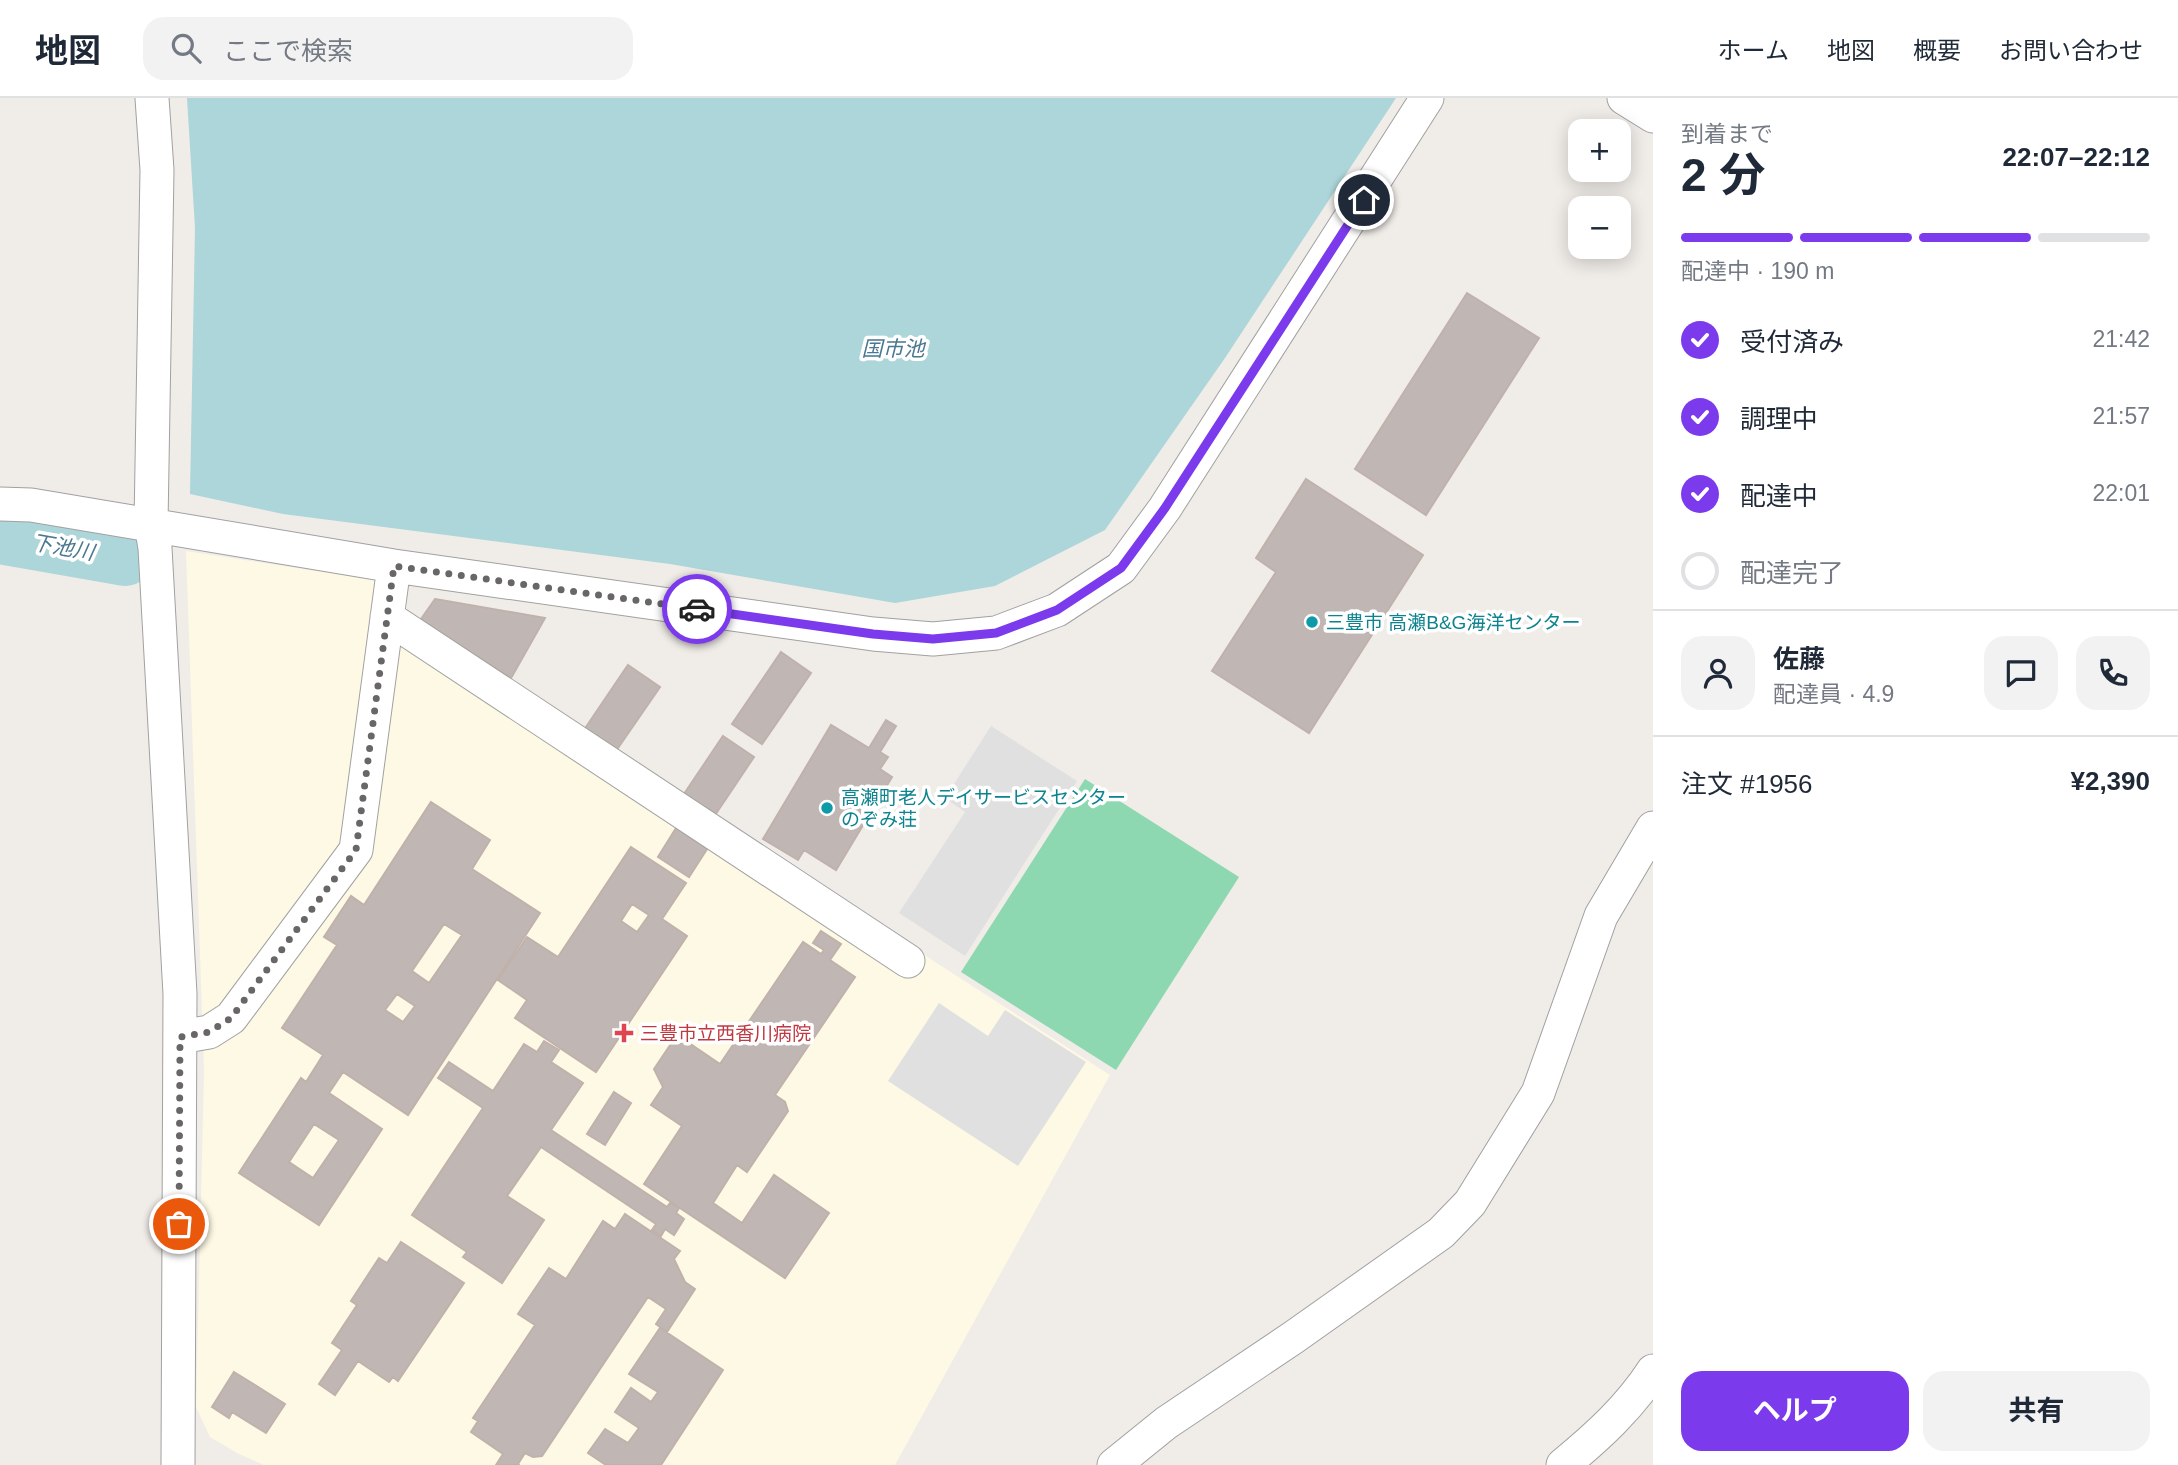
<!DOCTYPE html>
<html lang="ja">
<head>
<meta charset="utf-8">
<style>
  body { margin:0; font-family:Helvetica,"Noto Sans JP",sans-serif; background:#f2f2f3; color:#1f2937; height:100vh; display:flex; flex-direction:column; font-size:26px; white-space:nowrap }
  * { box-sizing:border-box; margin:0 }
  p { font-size:23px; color:#747a83 }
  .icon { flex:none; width:38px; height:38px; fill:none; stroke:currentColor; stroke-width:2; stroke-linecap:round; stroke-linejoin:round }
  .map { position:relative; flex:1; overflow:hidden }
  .sheet { display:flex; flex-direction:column; background:#fff; width:525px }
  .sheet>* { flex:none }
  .tools { position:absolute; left:1568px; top:21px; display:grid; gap:14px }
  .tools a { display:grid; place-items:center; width:63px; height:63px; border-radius:14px; background:#fff; box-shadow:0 4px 18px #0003; font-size:35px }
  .pin { position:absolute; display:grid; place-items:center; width:60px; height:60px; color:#fff; margin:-30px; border:4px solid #fff; border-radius:50%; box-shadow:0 2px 7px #0007 }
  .courier { position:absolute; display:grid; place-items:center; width:70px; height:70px; margin:-35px; border:5px solid #7c3aed; border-radius:50%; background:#fff; color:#222; box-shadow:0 2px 9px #0007 }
  .summary em { font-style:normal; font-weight:700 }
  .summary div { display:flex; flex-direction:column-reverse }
  .summary { display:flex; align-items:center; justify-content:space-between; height:119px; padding:0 28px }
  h1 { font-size:46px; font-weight:700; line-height:52px }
  .bar { display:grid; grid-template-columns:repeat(4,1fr); gap:10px 7px; align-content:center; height:84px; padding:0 28px }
  .bar i { height:9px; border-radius:5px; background:#e0e1e3 }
  .bar .selected { background:#7c3aed }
  .bar p { grid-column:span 4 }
  .line { display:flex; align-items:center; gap:18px; padding:0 28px; border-top:2px solid #e0e1e3 }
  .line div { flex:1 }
  .round { display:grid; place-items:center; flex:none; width:74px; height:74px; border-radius:21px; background:#f2f2f3 }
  ol { padding:0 28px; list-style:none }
  li { display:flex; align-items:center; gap:21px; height:77px }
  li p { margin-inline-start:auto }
  li .icon { padding:7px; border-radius:50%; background:#7c3aed; color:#fff; stroke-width:4 }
  li:last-child { color:#747a83 }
  li i { width:38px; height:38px; border:4px solid #e0e1e3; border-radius:50% }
  .action { display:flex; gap:14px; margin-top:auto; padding:14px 28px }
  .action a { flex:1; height:80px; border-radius:21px; background:#7c3aed; color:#fff; font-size:28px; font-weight:700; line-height:80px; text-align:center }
  .action a+a { background:#f2f2f3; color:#1f2937 }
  header { display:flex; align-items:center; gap:42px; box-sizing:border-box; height:98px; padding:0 35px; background:#fff; border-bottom:2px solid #e0e1e3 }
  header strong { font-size:33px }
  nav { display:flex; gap:38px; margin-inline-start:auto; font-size:24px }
  .search { width:490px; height:63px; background:#f2f2f3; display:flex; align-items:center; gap:18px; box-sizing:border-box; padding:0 24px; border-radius:21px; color:#747a83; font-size:26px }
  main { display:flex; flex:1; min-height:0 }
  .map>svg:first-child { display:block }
  .education { fill:#fdf9e4 }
  .pitch { fill:#8dd8b0 }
  .parking { fill:#e0e0e0 }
  .water { fill:#acd6d9 }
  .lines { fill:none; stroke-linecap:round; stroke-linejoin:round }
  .river { stroke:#acd6d9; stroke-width:56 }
  .building { fill:#c0b7b4; stroke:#c0b1ab; stroke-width:2; fill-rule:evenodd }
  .minor-casing { stroke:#a1a1a1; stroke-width:35 }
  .minor { stroke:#fff; stroke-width:33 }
  .done { stroke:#696766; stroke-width:7; stroke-dasharray:0 12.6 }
  .route { stroke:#7c3aed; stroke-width:9 }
  .culture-dot { fill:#0f9aa8; stroke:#fff; stroke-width:2.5 }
  .health-dot { fill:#e0444e; stroke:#fff; stroke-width:2.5 }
  .labels { text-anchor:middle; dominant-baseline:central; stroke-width:7; stroke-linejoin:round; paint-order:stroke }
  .culture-label { font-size:19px; fill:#0d838f; stroke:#fff; text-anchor:start }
  .health-label { font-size:19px; fill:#be3a42; stroke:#fff; text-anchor:start }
  .water-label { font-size:21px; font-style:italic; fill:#4a7891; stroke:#fff }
</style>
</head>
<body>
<header>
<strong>地図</strong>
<div class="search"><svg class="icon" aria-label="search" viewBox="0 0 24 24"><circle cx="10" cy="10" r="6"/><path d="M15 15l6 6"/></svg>ここで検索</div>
<nav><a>ホーム</a><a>地図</a><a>概要</a><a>お問い合わせ</a></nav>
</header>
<main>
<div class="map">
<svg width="1653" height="1367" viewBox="0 0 1653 1367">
  <rect width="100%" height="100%" fill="#f0ece8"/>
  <path class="education" d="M 186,453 L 408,487 L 406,522 L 1110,977 L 895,1367 L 264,1367 L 237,1355 L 210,1339 L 196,1309 L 204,973 Z"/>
  <path class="pitch" d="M 1085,681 L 1239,779 L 1116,972 L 961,874 Z"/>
  <path class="parking" d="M 991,628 L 1077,683 L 965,858 L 899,815 L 965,714 L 945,700 Z
    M 939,905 L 988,938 L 1005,912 L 1086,964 L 1018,1068 L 888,983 Z"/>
  <path class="water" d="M 187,0 L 1396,0 L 1225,260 L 1105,432 L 995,488 L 895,505 L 670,466 L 283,416 L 190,396 L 195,130 Z"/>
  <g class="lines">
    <path class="river" d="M 0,438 L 125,460"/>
  </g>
  <path class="building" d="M 1467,195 L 1539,240 L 1426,417 L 1355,371 Z
    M 1306,381 L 1423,457 L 1309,635 L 1212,573 L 1276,474 L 1256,460 Z
    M 435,501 L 545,520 L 511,580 L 419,524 Z
    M 781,554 L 811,575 L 762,646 L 732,626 Z
    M 628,567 L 660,589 L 616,653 L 584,632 Z
    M 886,622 L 896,628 L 880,654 L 888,659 L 880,671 L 892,679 L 836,772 L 804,752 L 798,762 L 763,741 L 831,627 L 869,650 Z
    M 723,638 L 754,659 L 715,717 L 684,696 Z
    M 431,704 L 490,742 L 472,771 L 540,815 L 408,1017 L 343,974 L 329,995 L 382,1031 L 319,1127 L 239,1075 L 301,980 L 306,984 L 323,957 L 282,930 L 337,847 L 324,839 L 351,798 L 364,807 ZM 444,826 L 462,837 L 429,885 L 412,873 ZM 397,896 L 415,908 L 403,924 L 385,912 ZM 314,1026 L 339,1042 L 313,1080 L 289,1064 Z
    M 678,727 L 709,748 L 689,779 L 658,759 Z
    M 631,749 L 686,785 L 662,821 L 687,838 L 596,974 L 515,920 L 527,902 L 498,882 L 527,839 L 558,859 ZM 632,806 L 649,817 L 637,834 L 621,823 Z
    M 821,833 L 841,846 L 830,862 L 855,879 L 775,997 L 785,1004 L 788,1013 L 747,1074 L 737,1067 L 713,1105 L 742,1125 L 774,1077 L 829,1115 L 785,1180 L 644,1086 L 682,1028 L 651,1007 L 663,989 L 654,971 L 677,937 L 720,966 L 803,844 L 821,856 L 824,852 L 813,845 Z
    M 544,943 L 559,952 L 551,964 L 583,985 L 551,1032 L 667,1109 L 670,1105 L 679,1110 L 676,1115 L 684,1121 L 674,1137 L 665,1131 L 661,1138 L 652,1132 L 656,1126 L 541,1049 L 507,1098 L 544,1122 L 502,1185 L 463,1159 L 467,1154 L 412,1117 L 483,1010 L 438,980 L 449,964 L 493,993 L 524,946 L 537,954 Z
    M 614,994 L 631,1005 L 605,1047 L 587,1036 Z
    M 625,1116 L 680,1153 L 674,1161 L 685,1184 L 695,1191 L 667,1234 L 656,1226 L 666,1211 L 648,1199 L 542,1358 L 533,1359 L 525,1355 L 518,1366 L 519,1367 L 496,1367 L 503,1356 L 471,1334 L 478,1323 L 473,1320 L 535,1227 L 518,1216 L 549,1170 L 566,1181 L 603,1123 L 615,1131 Z
    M 401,1144 L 464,1185 L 398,1283 L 393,1279 L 389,1284 L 358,1263 L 335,1297 L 319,1286 L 342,1252 L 332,1245 L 357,1207 L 351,1203 L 379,1160 L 387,1165 Z
    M 660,1230 L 723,1272 L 661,1367 L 606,1367 L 588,1355 L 605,1331 L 628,1345 L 639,1330 L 615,1314 L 631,1290 L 651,1304 L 658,1294 L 629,1276 Z
    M 234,1274 L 285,1306 L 266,1335 L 232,1314 L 229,1320 L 212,1309 Z"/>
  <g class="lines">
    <g class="minor-casing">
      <path id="minor" d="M 152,0 L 157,72 L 151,426 L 155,450 L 180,896 L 178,1367
        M 1624,0 L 1653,18
        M 0,406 L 31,407 L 394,468 L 873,536 L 933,541 L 996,535 L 1057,512 L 1121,470 L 1165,410 L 1427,0
        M 387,519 L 908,863
        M 180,939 L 209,934 L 231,920 L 356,752 L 394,468
        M 1114,1367 L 1166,1325 L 1294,1239 L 1441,1135 L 1470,1105 L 1538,995 L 1601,818 L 1653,730
        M 1563,1367 C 1597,1339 1629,1310 1653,1273"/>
    </g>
    <use href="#minor" class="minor"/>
  </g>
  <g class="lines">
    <path class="done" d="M 179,1126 L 180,939 L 209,934 L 231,920 L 356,752 L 394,468 L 697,511"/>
    <path class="route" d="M 697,511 L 873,536 L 933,541 L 996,535 L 1057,512 L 1121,470 L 1165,410 L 1364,102"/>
  </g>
  <g class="culture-dot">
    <circle cx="1312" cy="524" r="7"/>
    <circle cx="827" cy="710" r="7"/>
  </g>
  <path class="health-dot" d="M620.5 924.5h7v7h7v7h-7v7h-7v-7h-7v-7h7z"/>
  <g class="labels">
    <g class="culture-label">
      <text x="1326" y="524">三豊市 高瀬B&amp;G海洋センター</text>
      <text x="841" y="699">高瀬町老人デイサービスセンター<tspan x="841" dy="22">のぞみ荘</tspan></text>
    </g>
    <g class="health-label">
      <text x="640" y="935">三豊市立西香川病院</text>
    </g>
    <g class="water-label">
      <text x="893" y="250">国市池</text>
      <text transform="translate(63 449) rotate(10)">下池川</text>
    </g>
  </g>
</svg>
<div class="tools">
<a>+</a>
<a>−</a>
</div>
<div class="pin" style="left:179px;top:1126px;background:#ea580c"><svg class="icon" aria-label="bag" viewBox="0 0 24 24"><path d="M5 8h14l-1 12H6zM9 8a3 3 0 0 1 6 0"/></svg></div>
<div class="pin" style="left:1364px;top:102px;background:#1f2937"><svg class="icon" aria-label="home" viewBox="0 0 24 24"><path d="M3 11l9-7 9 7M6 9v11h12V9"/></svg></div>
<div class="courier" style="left:697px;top:511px"><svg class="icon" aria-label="car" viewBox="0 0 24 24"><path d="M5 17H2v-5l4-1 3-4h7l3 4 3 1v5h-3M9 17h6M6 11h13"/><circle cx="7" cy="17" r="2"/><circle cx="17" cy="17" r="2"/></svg></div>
</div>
<section class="sheet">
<div class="summary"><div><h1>2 分</h1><p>到着まで</p></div><em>22:07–22:12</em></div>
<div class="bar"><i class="selected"></i><i class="selected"></i><i class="selected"></i><i></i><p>配達中 · 190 m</p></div>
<ol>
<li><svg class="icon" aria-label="check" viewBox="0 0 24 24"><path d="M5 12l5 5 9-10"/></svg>受付済み<p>21:42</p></li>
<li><svg class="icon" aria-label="check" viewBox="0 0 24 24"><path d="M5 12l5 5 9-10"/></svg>調理中<p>21:57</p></li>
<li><svg class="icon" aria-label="check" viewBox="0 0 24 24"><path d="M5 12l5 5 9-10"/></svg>配達中<p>22:01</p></li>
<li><i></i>配達完了</li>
</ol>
<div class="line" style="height:126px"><a class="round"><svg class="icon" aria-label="person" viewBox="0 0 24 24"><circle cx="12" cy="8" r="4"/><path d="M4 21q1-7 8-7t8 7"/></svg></a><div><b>佐藤</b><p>配達員 · 4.9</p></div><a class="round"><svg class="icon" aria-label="chat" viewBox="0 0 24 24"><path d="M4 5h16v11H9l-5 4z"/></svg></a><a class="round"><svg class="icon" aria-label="phone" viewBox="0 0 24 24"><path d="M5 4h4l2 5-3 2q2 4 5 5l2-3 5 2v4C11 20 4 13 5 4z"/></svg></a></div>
<div class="line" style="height:91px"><div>注文 #1956</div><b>¥2,390</b></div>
<div class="action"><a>ヘルプ</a><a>共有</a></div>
</section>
</main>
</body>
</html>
